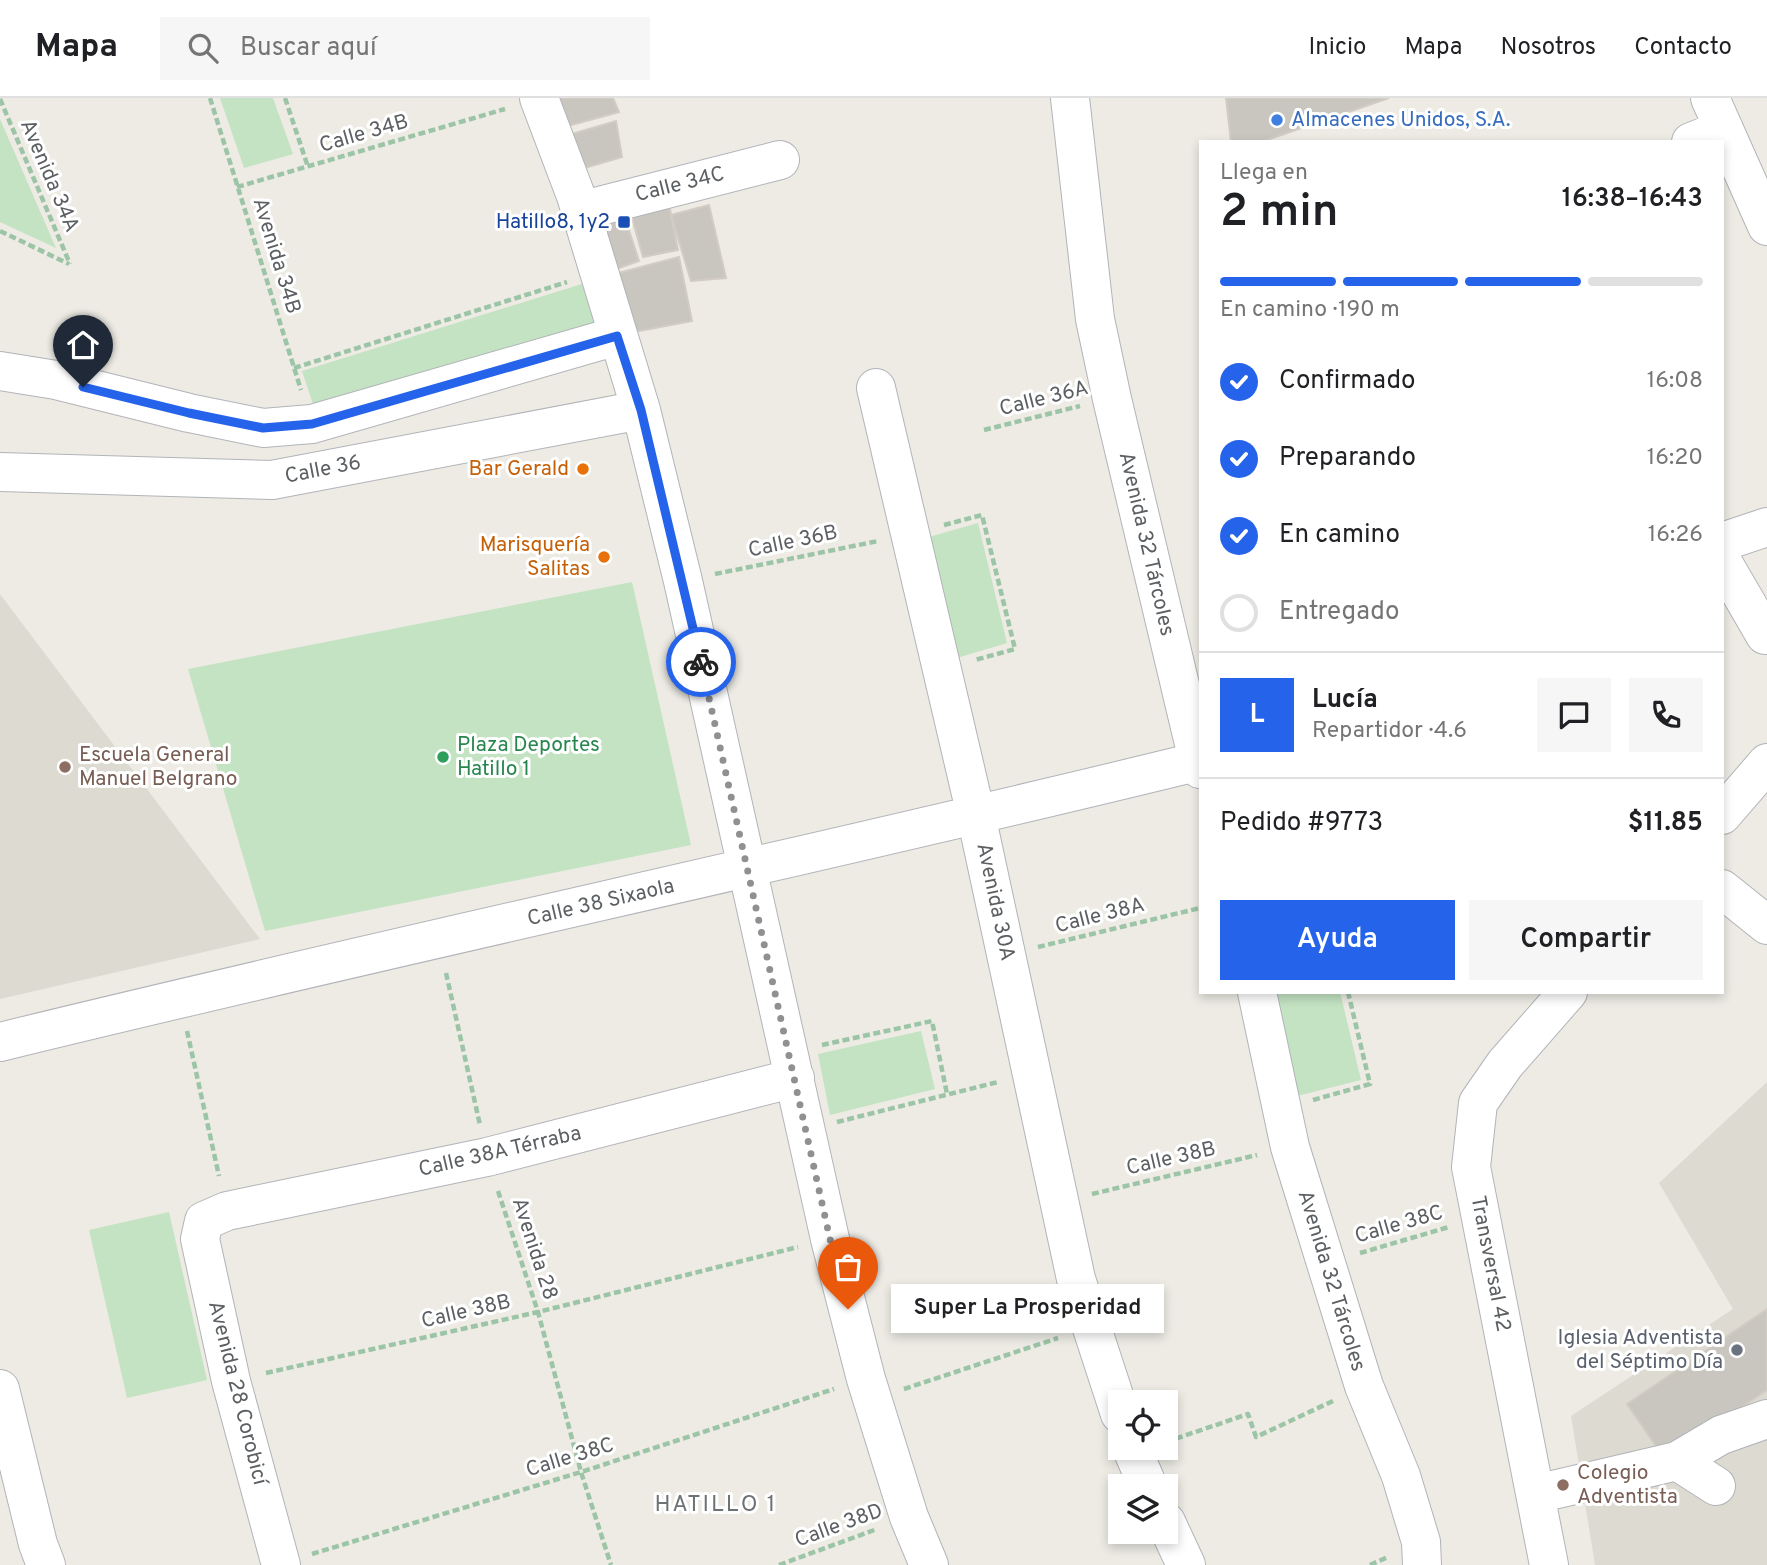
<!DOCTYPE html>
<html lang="es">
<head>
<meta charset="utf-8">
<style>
  body { margin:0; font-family:Overpass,sans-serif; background:#f6f6f6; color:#202124; height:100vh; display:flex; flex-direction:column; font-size:26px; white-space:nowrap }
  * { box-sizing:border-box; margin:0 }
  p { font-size:23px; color:#757577 }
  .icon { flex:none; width:38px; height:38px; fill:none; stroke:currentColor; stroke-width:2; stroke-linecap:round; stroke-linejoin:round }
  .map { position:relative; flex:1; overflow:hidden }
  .panel { position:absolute; left:1199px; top:42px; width:525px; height:854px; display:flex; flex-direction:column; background:#fff; border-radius:0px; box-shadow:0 4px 10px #0003 }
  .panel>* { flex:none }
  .fabs { position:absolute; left:1108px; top:1292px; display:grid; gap:14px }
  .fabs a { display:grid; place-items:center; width:70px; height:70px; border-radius:0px; background:#fff; box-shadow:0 4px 10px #0003; font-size:35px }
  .pin { position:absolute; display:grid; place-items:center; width:60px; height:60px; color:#fff; margin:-72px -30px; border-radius:50% 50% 50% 0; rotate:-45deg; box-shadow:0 0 7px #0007 }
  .pin .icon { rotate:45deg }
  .courier { position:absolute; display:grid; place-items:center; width:70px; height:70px; margin:-35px; border:5px solid #2563eb; border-radius:50%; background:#fff; color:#222; box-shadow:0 2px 9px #0007 }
  .bubble { position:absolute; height:49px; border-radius:0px; background:#fff; box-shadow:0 4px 10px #0003; font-size:23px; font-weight:600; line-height:49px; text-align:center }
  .summary em { font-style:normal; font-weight:600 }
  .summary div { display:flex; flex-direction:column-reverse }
  .summary { display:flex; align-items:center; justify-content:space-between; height:119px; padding:0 21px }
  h1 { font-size:46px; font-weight:600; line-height:52px }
  .bar { display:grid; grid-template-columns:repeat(4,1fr); gap:10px 7px; align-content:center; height:84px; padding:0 21px }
  .bar i { height:9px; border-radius:5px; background:#e0e0e0 }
  .bar .selected { background:#2563eb }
  .bar p { grid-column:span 4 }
  .line { display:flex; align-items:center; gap:18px; padding:0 21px; border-top:2px solid #e0e0e0 }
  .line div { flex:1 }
  .round { display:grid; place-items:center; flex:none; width:74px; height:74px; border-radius:0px; background:#f6f6f6 }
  ol { padding:0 21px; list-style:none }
  li { display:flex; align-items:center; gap:21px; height:77px }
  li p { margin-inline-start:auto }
  li .icon { padding:7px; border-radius:50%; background:#2563eb; color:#fff; stroke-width:4 }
  li:last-child { color:#757577 }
  li i { width:38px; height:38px; border:4px solid #e0e0e0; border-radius:50% }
  .primary-button { display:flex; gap:14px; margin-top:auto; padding:14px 21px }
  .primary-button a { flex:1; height:80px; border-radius:0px; background:#2563eb; color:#fff; font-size:28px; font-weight:600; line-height:80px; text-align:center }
  .primary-button a+a { background:#f6f6f6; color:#202124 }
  header { display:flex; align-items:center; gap:42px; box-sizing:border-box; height:98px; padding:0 35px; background:#fff; border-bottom:2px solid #e0e0e0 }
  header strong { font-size:33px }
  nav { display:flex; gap:38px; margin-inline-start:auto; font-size:24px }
  .search { width:490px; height:63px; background:#f6f6f6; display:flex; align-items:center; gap:18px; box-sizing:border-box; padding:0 24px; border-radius:0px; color:#757577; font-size:26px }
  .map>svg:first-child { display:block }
  .education { fill:#dddad2 }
  .green { fill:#c3e3c2 }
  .building { fill:#c9c6c0; stroke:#d2ccc3; stroke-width:2 }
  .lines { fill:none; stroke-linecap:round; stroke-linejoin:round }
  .minor-casing { stroke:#b1b4b8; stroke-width:40 }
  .path { stroke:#9cc4a6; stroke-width:4.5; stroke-dasharray:7 3.5; stroke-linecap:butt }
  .minor { stroke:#fff; stroke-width:38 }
  .done { stroke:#8f9190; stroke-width:7; stroke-dasharray:0 12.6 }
  .route { stroke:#2563eb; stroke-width:9 }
  .shop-dot { fill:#3f7fe0; stroke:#fff; stroke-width:2.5 }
  .transit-dot { fill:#1a4fb4; stroke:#fff; stroke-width:2.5 }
  .food-dot { fill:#e8710a; stroke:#fff; stroke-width:2.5 }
  .leisure-dot { fill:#2e9e5b; stroke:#fff; stroke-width:2.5 }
  .education-dot { fill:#8d6e63; stroke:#fff; stroke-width:2.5 }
  .worship-dot { fill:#6b7280; stroke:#fff; stroke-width:2.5 }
  .labels { text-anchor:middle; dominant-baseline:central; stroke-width:6; stroke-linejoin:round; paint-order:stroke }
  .shop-label { font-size:21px; fill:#366cbe; stroke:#fff; text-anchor:start }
  .street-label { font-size:21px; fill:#5c6063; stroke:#fff }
  .transit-label { font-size:21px; fill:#164399; stroke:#fff; text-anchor:end }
  .food-label { font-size:21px; fill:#c56008; stroke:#fff; text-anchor:end }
  .leisure-label { font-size:21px; fill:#27864d; stroke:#fff; text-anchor:start }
  .education-label { font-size:21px; fill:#785e54; stroke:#fff; text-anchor:start }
  .worship-label { font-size:21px; fill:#5b616d; stroke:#fff; text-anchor:end }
  .neighbourhood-label { font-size:23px; letter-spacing:2px; fill:#6d7275; stroke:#fff }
</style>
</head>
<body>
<header>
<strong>Mapa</strong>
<div class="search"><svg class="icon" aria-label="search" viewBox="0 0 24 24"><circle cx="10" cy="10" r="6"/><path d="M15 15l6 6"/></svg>Buscar aquí</div>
<nav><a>Inicio</a><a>Mapa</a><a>Nosotros</a><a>Contacto</a></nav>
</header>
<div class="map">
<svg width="1767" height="1467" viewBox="0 0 1767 1467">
  <rect width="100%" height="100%" fill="#edebe4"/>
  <path class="education" d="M 0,496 L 260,841 L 0,901 Z
    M 1767,984 L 1767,1467 L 1595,1467 L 1571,1318 L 1733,1211 L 1659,1085 Z"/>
  <path class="green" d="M 220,0 L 273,0 L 293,56 L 244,70 Z
    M 0,21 L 56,150 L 0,124 Z
    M 585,185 L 599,236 L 316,315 L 302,273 Z
    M 978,425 L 1007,545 L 950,562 L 922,441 Z
    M 632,484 L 691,747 L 265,833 L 188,571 Z
    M 1270,894 L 1340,894 L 1361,982 L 1293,999 Z
    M 921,933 L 935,991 L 830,1017 L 818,956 Z
    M 169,1114 L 207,1282 L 127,1300 L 89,1132 Z"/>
  <path class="building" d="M 556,0 L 613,0 L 619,14 L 564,29 Z
    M 1226,0 L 1389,0 L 1261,44 L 1231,44 Z
    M 616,23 L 622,59 L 571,74 L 562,39 Z
    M 669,106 L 678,152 L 643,159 L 632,120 Z
    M 709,107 L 726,180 L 691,183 L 671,117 Z
    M 625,120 L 639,163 L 611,173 L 593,126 Z
    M 679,159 L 692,223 L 623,236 L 607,178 Z
    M 1767,1211 L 1767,1292 L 1665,1361 L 1627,1306 Z"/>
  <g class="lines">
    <g class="minor-casing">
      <path id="minor" d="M 539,0 L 576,98 L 641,312 L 683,483 L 830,1141 L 866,1281 L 909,1419 L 929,1467
        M 1070,0 L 1095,221 L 1112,301 L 1200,671
        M 1710,0 L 1767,128
        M 1691,44 L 1724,31
        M 580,113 L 780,62
        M 0,273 L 56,282 L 189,315 L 263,330 L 312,326 L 617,238
        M 876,290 L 976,717 L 1076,1181 L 1120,1316
        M 0,374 L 272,382 L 641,312
        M 1722,444 L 1767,429
        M 1722,463 L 1765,537
        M 1722,717 L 1767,665
        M 1722,791 L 1767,827
        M 1257,894 L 1290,1049 L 1364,1288 L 1401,1378 L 1421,1444 L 1422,1467
        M 0,944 C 399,846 801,761 1200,663
        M 0,1291 L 38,1446 L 46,1467
        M 1131,1349 L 1148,1388
        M 1677,1363 L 1716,1388
        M 1536,1396 L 1677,1363 L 1721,1337 L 1767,1321
        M 1166,1424 L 1186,1467
        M 281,1467 L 231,1283 L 200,1141 L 204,1123 L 227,1113 L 487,1059 L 795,980
        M 1549,1467 L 1471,1069 L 1478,1005 L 1505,966 L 1568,894"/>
    </g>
    <path class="path" d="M 210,0 L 301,292
      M 285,0 L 308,69
      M 0,1 L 70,166
      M 237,89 L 505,11
      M 0,133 L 69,166
      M 294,270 L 567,184
      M 984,332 L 1080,308
      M 944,427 L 982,417 L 1015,551 L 975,562
      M 715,476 L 878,443
      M 1038,849 L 1200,810
      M 446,875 L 480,1027
      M 187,933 L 219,1078
      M 822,947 L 932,923 L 947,996
      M 1313,1002 L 1370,986 L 1348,894
      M 837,1024 L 998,984
      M 498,1093 L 538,1214 L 581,1374 L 611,1467
      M 1092,1096 L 1257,1057
      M 1360,1155 L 1449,1129
      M 266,1275 L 538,1214 L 798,1149
      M 904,1291 L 1058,1240
      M 1166,1344 L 1248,1316 L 1256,1339 L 1335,1302
      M 312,1456 L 581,1374 L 834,1291
      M 779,1467 L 877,1431
      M 1370,1467 L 1388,1459"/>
    <use href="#minor" class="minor"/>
  </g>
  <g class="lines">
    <path class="done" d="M 701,564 L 830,1141 L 848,1211"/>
    <path class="route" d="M 83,289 L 189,315 L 263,330 L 312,326 L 617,238 L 641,312 L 701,564"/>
  </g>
  <circle class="shop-dot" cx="1277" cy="22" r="7"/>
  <rect class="transit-dot" x="617" y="117" width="14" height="14" rx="3.5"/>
  <g class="food-dot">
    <circle cx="583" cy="371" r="7"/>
    <circle cx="604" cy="459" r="7"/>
  </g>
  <circle class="leisure-dot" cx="443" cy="659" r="7"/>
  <g class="education-dot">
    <circle cx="65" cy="669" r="7"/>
    <circle cx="1563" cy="1387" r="7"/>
  </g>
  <circle class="worship-dot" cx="1737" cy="1252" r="7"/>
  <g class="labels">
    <g class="shop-label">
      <text x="1291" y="22">Almacenes Unidos, S.A.</text>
    </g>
    <g class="street-label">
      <text transform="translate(364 36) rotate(-16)">Calle 34B</text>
      <text transform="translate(49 78) rotate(67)">Avenida 34A</text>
      <text transform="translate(680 87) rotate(-14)">Calle 34C</text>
      <text transform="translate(276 158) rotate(73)">Avenida 34B</text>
      <text transform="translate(1044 301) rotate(-14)">Calle 36A</text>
      <text transform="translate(323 372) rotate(-11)">Calle 36</text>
      <text transform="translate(793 444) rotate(-12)">Calle 36B</text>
      <text transform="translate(1146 446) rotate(77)">Avenida 32 Tárcoles</text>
      <text transform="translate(995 804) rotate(78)">Avenida 30A</text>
      <text transform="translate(601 805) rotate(-13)">Calle 38 Sixaola</text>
      <text transform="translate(1100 818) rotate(-14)">Calle 38A</text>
      <text transform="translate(500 1054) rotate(-13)">Calle 38A Térraba</text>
      <text transform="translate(1171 1061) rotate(-13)">Calle 38B</text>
      <text transform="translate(1399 1127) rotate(-16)">Calle 38C</text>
      <text transform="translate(534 1151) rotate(72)">Avenida 28</text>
      <text transform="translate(1490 1166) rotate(79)">Transversal 42</text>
      <text transform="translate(1331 1183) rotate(73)">Avenida 32 Tárcoles</text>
      <text transform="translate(466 1214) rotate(-13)">Calle 38B</text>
      <text transform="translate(237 1295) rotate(76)">Avenida 28 Corobicí</text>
      <text transform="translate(570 1360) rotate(-17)">Calle 38C</text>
      <text transform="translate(839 1428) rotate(-20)">Calle 38D</text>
    </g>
    <g class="transit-label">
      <text x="610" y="124">Hatillo8, 1y2</text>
    </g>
    <g class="food-label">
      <text x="569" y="371">Bar Gerald</text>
      <text x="590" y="447">Marisquería<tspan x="590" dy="24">Salitas</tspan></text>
    </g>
    <g class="leisure-label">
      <text x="457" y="647">Plaza Deportes<tspan x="457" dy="24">Hatillo 1</tspan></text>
    </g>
    <g class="education-label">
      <text x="79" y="657">Escuela General<tspan x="79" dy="24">Manuel Belgrano</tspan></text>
      <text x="1577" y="1375">Colegio<tspan x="1577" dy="24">Adventista</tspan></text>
    </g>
    <g class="worship-label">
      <text x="1723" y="1240">Iglesia Adventista<tspan x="1723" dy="24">del Séptimo Día</tspan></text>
    </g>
    <g class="neighbourhood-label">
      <text x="716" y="1407">HATILLO 1</text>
    </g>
  </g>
</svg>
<div class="fabs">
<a><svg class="icon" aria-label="locate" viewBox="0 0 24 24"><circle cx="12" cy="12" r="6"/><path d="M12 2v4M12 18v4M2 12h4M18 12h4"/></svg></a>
<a><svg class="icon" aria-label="layers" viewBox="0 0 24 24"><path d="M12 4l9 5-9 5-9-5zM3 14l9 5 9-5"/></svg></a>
</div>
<div class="pin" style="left:848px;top:1211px;background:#ea580c"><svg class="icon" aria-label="bag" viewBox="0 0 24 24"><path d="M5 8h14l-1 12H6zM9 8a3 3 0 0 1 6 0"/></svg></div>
<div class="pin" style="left:83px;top:289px;background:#1f2937"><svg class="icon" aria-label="home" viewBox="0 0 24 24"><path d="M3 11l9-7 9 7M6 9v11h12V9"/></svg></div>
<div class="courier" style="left:701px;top:564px"><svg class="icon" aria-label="bike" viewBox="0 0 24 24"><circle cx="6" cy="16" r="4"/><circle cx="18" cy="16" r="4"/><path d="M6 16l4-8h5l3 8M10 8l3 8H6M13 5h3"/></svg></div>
<div class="bubble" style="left:891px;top:1186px;width:273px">Super La Prosperidad</div>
<section class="panel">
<div class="summary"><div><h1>2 min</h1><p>Llega en</p></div><em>16:38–16:43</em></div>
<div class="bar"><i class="selected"></i><i class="selected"></i><i class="selected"></i><i></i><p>En camino · 190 m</p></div>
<ol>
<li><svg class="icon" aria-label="check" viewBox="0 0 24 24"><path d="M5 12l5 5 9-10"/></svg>Confirmado<p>16:08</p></li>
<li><svg class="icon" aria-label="check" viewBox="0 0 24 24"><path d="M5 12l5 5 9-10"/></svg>Preparando<p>16:20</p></li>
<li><svg class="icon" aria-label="check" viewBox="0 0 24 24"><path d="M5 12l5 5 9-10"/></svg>En camino<p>16:26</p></li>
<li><i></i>Entregado</li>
</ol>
<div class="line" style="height:126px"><b class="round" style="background:#2563eb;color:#fff">L</b><div><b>Lucía</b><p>Repartidor · 4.6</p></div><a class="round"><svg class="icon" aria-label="chat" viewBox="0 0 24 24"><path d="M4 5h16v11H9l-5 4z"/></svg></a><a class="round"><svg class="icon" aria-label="phone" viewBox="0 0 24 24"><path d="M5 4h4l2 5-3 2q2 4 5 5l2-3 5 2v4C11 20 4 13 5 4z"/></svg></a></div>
<div class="line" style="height:91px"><div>Pedido #9773</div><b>$11.85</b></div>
<div class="primary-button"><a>Ayuda</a><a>Compartir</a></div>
</section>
</div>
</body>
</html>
